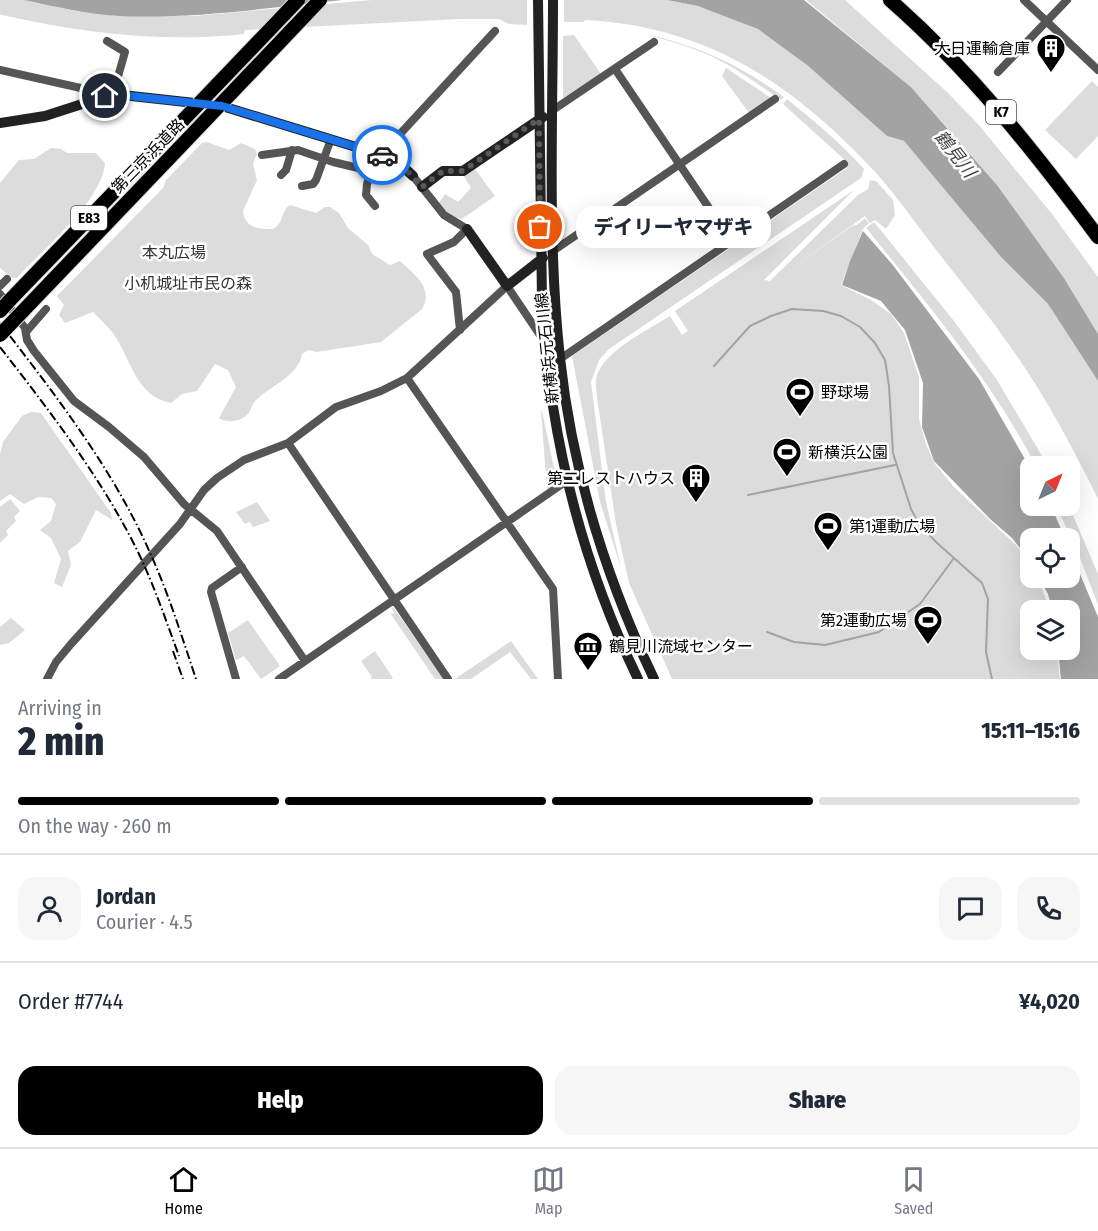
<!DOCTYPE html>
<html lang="en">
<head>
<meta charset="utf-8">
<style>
  body { margin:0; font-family:"Fira Sans Condensed","Noto Sans JP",sans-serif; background:#f6f6f7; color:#1f2937; height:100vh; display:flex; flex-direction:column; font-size:22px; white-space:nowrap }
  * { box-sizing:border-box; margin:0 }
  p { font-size:20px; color:#747a83 }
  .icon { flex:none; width:33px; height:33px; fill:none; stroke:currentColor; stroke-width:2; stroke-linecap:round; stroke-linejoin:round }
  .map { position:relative; height:679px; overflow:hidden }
  .panel { display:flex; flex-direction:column; background:#fff; flex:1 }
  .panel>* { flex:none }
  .needle { width:39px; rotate:43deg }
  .controls { position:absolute; left:1020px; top:456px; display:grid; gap:12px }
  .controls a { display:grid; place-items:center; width:60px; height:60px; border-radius:12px; background:#fff; box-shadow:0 6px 24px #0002; font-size:30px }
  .pin { position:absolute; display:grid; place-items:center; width:51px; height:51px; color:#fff; margin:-26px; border:3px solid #fff; border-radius:50%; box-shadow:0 2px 6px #0007 }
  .courier { position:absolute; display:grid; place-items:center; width:60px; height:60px; margin:-30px; border:4px solid #1a73e8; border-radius:50%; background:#fff; color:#222; box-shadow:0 2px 8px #0007 }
  .bubble { position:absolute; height:42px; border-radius:18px; background:#fff; box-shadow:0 6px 24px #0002; font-size:20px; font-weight:800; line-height:42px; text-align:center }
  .headline em { font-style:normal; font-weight:800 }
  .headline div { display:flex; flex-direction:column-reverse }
  .headline { display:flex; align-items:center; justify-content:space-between; height:102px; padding:0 18px }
  h1 { font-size:39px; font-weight:800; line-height:45px }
  .bar { display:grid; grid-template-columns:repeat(4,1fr); gap:9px 6px; align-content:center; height:72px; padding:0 18px }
  .bar i { height:8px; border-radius:4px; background:#e0e1e3 }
  .bar .selected { background:#000 }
  .bar p { grid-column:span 4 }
  .line { display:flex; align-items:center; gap:15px; padding:0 18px; border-top:2px solid #e0e1e3 }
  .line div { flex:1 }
  .round { display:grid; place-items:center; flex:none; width:63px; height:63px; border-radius:18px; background:#f6f6f7 }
  .action { display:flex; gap:12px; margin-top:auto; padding:12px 18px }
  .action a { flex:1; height:69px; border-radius:18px; background:#000; color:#fff; font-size:24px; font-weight:800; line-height:69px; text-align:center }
  .action a+a { background:#f6f6f7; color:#1f2937 }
  .tabs { display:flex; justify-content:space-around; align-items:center; height:84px; border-top:2px solid #e0e1e3; background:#fff; font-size:16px; color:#747a83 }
  .tabs a { display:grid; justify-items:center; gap:3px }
  .tabs .selected { color:#000 }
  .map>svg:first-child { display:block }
  .green { fill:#dcdcdc }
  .water { fill:#a3a3a3 }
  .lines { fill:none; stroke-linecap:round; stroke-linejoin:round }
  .stream { stroke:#a3a3a3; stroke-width:2 }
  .highway-casing { stroke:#dbdbdb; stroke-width:16 }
  .street { stroke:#555; stroke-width:8 }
  .secondary { stroke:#222; stroke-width:10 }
  .highway { stroke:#000; stroke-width:14 }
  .rail { stroke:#000; stroke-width:2; stroke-dasharray:9 3 1.5 3; stroke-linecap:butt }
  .highway-bridge-casing { stroke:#dbdbdb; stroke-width:16; stroke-linecap:butt }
  .highway-bridge { stroke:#000; stroke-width:14 }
  .done { stroke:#595959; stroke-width:6; stroke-dasharray:0 10.8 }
  .route { stroke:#1a73e8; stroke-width:8 }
  .labels { text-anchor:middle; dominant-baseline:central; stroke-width:5; stroke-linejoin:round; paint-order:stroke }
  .shield { fill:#fff; stroke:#4c4c4c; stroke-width:1.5 }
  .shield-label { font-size:15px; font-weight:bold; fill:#000 }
  .poi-label { font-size:16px; fill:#000; stroke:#fff; text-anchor:start }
  .street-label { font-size:16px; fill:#000; stroke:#fff }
  .park-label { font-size:16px; fill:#333; stroke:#fff }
  .water-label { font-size:18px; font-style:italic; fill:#444; stroke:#fff }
</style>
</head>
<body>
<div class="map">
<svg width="1098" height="679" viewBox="0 0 1098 679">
  <rect width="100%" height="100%" fill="#fff"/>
  <path class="green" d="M 0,0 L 24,0 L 75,11 L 118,16 L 194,16 L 372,0 L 527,0 L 527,25 L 509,24 L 499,19 L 460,19 L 245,30 L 244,34 C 163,43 82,33 2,15 L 0,14 Z
    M 564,0 L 667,0 L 698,6 L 728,16 L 758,29 L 784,47 L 807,65 L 887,136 L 904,141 L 1001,257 L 1048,304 L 1098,381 L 1098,499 C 1070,442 1040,386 1002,335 C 984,309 963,285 944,260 C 921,231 901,201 877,174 C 795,85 708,26 585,20 L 584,22 L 564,22 Z
    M 806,0 L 845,0 L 947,92 L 978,124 L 1052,214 L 1098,277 L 1098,334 L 1064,278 L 997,185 L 960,142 L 911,87 Z
    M 646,34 C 701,47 738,64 784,97 L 781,100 C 759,85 738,69 713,57 C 692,47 669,41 646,34 Z
    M 574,35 L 601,74 L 563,98 L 563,36 Z
    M 726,68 L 771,98 L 749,113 L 722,76 Z
    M 1092,81 L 1098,87 L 1098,136 L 1076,159 L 1045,130 Z
    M 787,99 C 814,121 841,143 864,169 L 861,178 L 609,349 L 599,360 L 591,382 L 606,502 L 621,568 L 600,502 L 572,356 L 847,168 L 846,161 L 783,104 Z
    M 207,142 L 229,150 L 241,143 L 255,149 L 257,154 L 253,164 L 257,180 L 243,211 C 244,225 255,229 268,229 C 272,229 274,229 277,226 C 283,220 282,210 290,205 L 316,213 L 325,207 L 330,207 L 339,213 L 348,228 L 368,245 L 372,254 L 390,265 L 400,261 C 415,275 434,288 422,309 L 381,342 L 316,352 L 309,350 L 302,354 C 299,375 271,386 256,400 C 251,405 251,412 246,416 C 238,422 226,423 219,418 L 236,387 L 228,370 L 215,364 L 197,391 L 182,394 L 171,403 C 136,397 131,359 113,333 C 107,326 100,319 93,312 L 65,323 L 59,315 L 64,305 L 57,296 L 163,188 L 166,180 L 202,143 Z
    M 51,148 L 61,149 L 67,153 L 96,153 L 105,163 C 103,200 42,250 17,278 L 12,278 L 0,268 L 0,183 L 19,160 L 34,159 Z
    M 475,169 L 495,196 L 462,219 L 452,217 L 439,203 L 445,194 L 458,202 L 471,188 L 464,176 Z
    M 870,180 L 876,181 L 893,200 L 895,215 L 886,229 L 875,220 L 870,223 L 865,216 L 781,276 L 852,226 L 857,225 L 865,218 L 869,223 L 863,229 L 841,285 L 871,300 L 891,314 L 904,333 L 919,377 L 919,419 L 926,444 L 935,464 L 954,487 L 1016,545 L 1030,563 L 1030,578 L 1038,578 L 1050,610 L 1030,610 L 1030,650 L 1057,650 L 1060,679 L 672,679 L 629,583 L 616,524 L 597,398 C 597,392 595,385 596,379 C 601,352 648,330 670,316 L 682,335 L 688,331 L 675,311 L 854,190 L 764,280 L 770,281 L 858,195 L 868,189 Z
    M 874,222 L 954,321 L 997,380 L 1048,466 L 1036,466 C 990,379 928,304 866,228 Z
    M 541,411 L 542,411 L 557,482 L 547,490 Z
    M 31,412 L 41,413 L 111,513 L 112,520 L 96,510 L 80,542 L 68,551 L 71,565 L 62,587 L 54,583 L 61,559 L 51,538 L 40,530 L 51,521 L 56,504 L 51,498 L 38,497 L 24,504 L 10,494 L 0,501 L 0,454 L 3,442 L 22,416 Z
    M 10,499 L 20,511 L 14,517 L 16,521 L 6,531 L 8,535 L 0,543 L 0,507 Z
    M 257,502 L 270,521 L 253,527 L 250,522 L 245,524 L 236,512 Z
    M 1056,506 L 1069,506 L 1098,574 L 1098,605 L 1077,550 Z
    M 393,607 L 444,679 L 435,679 L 390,613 L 395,614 L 392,609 Z
    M 11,618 L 25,630 L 9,643 L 0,645 L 0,627 Z
    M 248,620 L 280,666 L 261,679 L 244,656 L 236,660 L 228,633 Z
    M 511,641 L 538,679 L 531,679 L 510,652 L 471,679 L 455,679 Z
    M 375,651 L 393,678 L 391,679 L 370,679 L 372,677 L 361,661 Z"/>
  <path class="water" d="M 24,0 L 342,0 C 268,8 194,19 119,16 C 87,14 56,7 24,0 Z
    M 667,0 L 804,0 L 911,87 L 997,185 L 1064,278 L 1098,334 L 1098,381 L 1048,304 L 1001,257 L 904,141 L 887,136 L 807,65 L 758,29 L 698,6 Z
    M 863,231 L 892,264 L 979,379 L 1030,468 L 1030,506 L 1051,506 L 1065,538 L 1030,538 L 1030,561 L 1012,538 L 990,519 L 934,461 L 922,427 L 923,383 L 905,330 L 881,301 L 842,285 L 850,261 Z
    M 1070,550 L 1098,617 L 1098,679 L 1061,679 L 1058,650 L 1070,650 L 1070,610 L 1052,610 L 1048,594 L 1039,578 L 1070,578 Z"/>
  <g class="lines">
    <path class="stream" d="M 714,366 L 750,326 L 771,316 L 792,309 L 823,311 L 841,316 L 860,327 L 875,343 L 885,360 L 889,386 L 893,453 L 911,509 L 919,524 L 936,542 L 982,583 L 988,599 L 986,652 L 992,679
      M 748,495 L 895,465
      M 767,632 L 794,642 L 825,645 L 879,632 L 920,604 L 954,558"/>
    <g class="highway-casing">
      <path id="highway" d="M 890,0 C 970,70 1035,152 1098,237
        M 10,300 L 167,137
        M 22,312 L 179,148"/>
    </g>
    <path class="street" d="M 1024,0 L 1098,70
      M 107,41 L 125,52 L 113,94
      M 615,69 L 732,242
      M 0,70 L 94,91 L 105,96
      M 998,72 L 1067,0
      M 553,110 L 654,42
      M 262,155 L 298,150 L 333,162 L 371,171
      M 386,156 L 400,134 L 495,31
      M 281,175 L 286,170 L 292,150
      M 413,176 L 444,215 L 467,229 L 454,242 L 427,254 L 456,292 L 460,330
      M 302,186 L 313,184 L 316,180 L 331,139
      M 375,206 L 366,195 L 367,184 L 377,154
      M 553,251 L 775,99
      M 0,286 L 7,279
      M 0,294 L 25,328 L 27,340 L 34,351 L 74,401 L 109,427 L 144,457 L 184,504 L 217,531 L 305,661
      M 26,332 L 46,309
      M 560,359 L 844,164
      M 407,378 L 553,589 L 558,679
      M 288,443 L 448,679
      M 47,679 L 56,662 L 71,644 L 180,524 L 204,490 L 217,478 L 244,460 L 288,443 L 336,407 L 381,391 L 407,378 L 507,286 L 544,341
      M 236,679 L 211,592 L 212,588 L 242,567
      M 279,679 L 568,480"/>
    <path class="secondary" d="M 538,0 L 542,301 C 549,432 581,561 638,679
      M 553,0 C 553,119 547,240 560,358 C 572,470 606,578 654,679
      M 0,123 L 45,116 L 113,94 L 222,106 L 395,159 L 413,176
      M 422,187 L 443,171 L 463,171 L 543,117
      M 467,229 L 507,286 L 543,258"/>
    <use href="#highway" class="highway"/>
    <path class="rail" d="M 0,323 C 56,396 114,470 151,555 C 169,595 182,637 196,679
      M 0,347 C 48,409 97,472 133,542 C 152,579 165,618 179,656
      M 173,651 L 183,679"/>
    <g class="highway-bridge-casing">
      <path id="highway-bridge" d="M 167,137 L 298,0
        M 179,148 L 320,0
        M 0,311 L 10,300
        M 0,335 L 22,312"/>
    </g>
    <use href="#highway-bridge" class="highway-bridge"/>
  </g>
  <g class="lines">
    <path class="done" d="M 382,155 L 401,164 L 422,187 L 443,171 L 463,171 L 539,119 L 540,227"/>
    <path class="route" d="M 105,96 L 112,94 L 222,106 L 382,155"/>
  </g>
  <defs>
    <g id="building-pin" transform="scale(1.5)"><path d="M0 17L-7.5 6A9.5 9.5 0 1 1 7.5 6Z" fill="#000" stroke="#fff"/><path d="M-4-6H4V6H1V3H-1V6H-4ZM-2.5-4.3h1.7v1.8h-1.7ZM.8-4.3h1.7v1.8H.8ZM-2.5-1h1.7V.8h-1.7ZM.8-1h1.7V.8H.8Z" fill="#fff"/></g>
    <g id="stadium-pin" transform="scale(1.5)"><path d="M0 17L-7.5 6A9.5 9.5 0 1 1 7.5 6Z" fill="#000" stroke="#fff"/><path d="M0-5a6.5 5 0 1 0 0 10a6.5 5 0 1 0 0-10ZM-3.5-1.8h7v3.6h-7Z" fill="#fff"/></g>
    <g id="museum-pin" transform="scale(1.5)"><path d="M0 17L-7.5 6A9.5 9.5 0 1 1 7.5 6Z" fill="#000" stroke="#fff"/><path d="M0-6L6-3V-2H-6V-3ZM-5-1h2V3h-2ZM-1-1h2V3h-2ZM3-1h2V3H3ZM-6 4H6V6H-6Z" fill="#fff"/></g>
  </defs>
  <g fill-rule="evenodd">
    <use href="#building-pin" x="1051" y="48"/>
    <use href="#stadium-pin" x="800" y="392"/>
    <use href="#stadium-pin" x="787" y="452"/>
    <use href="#building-pin" x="696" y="478"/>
    <use href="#stadium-pin" x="828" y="526"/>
    <use href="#stadium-pin" x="928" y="620"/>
    <use href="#museum-pin" x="588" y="646"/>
  </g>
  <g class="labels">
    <g class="shield">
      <rect x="986" y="100" width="30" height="24" rx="4.5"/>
      <rect x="71" y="206" width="36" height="24" rx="4.5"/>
    </g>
    <g class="shield-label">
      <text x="1001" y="112">K7</text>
      <text x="89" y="218">E83</text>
    </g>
    <g class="poi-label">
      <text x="1030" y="48" text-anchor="end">大日運輸倉庫</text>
      <text x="821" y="392">野球場</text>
      <text x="808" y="452">新横浜公園</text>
      <text x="675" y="478" text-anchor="end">第二レストハウス</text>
      <text x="849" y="526">第1運動広場</text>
      <text x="907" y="620" text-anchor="end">第2運動広場</text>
      <text x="609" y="646">鶴見川流域センター</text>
    </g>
    <g class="street-label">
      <text transform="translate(148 156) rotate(-46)">第三京浜道路</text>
      <text transform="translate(547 348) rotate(-96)">新横浜元石川線</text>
    </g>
    <g class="park-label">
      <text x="174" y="252">本丸広場</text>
      <text x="188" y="283">小机城址市民の森</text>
    </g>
    <g class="water-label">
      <text transform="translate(955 154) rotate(52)">鶴見川</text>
    </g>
  </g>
</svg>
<div class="controls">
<a><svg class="needle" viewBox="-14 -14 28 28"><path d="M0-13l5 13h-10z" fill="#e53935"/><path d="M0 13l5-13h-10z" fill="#747a83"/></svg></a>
<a><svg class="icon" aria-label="locate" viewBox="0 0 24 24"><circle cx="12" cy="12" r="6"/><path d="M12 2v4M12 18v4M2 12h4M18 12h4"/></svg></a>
<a><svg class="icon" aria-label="layers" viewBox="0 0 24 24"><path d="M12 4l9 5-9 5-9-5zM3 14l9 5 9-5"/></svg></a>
</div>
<div class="pin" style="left:540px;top:227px;background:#ea580c"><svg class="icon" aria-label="bag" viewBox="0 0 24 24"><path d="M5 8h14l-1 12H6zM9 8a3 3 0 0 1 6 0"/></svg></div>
<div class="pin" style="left:105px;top:96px;background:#1f2937"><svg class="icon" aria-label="home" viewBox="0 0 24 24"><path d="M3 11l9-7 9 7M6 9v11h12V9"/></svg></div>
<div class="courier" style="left:382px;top:155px"><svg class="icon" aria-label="car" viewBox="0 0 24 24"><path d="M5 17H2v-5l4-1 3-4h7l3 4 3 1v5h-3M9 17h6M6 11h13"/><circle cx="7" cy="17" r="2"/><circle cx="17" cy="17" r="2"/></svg></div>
<div class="bubble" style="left:576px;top:206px;width:195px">デイリーヤマザキ</div>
</div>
<section class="panel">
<div class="headline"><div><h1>2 min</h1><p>Arriving in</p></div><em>15:11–15:16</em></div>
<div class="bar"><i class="selected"></i><i class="selected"></i><i class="selected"></i><i></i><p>On the way · 260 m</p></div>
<div class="line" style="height:108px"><a class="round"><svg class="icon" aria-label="person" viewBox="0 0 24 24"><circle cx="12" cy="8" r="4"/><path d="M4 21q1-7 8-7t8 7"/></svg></a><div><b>Jordan</b><p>Courier · 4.5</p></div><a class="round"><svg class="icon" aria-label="chat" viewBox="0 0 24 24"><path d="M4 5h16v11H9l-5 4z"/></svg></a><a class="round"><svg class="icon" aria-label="phone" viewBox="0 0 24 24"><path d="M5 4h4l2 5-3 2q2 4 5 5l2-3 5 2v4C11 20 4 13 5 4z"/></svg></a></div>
<div class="line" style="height:78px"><div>Order #7744</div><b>¥4,020</b></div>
<div class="action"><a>Help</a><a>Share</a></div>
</section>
<nav class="tabs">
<a class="selected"><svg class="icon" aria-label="home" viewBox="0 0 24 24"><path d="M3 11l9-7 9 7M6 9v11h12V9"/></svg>Home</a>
<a><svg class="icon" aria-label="map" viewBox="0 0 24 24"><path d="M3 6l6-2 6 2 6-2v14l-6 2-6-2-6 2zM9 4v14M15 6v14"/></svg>Map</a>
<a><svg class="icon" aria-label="saved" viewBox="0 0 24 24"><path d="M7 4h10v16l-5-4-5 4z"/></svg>Saved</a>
</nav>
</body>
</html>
